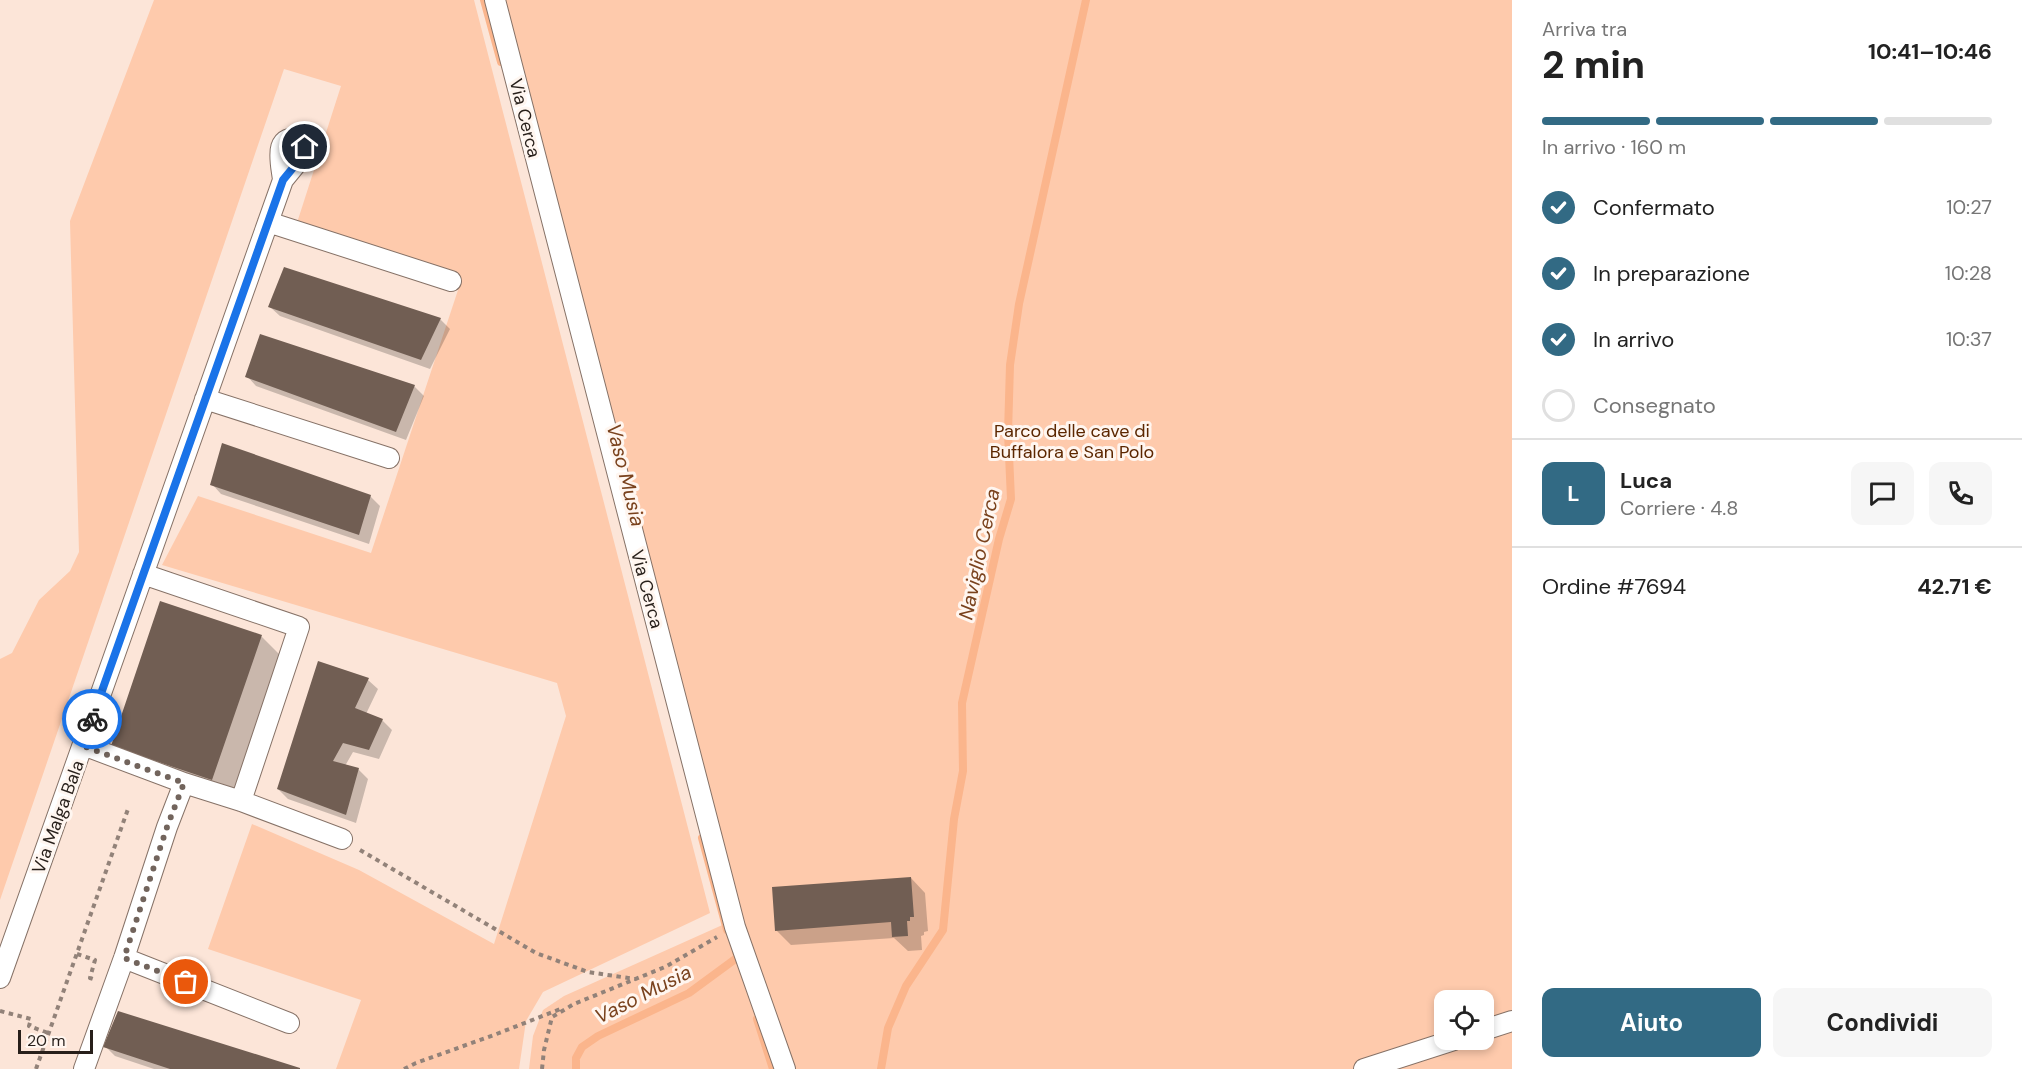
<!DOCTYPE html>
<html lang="it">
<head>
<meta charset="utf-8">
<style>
  body { margin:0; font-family:"DM Sans",sans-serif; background:#f6f6f6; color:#222; height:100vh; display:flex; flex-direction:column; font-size:22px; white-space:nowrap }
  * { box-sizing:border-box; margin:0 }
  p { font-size:20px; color:#767676 }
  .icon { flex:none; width:33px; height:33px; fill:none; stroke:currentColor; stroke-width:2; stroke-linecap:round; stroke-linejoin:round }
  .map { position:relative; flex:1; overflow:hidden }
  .sheet { display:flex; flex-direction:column; background:#fff; width:510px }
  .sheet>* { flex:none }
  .fabs { position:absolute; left:1434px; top:990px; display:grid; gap:12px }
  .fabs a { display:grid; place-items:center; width:60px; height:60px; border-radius:12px; background:#fff; box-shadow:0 3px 9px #0003; font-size:30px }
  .scale { position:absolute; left:18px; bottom:15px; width:75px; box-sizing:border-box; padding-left:6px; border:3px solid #271f1a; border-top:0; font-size:16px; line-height:21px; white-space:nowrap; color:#271f1a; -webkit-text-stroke:4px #fff6f0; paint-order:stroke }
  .pin { position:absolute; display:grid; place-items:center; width:51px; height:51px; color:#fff; margin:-26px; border:3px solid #fff; border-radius:50%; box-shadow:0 2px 6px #0007 }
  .courier { position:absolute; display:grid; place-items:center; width:60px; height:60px; margin:-30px; border:4px solid #1a73e8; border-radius:50%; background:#fff; color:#222; box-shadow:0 2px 8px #0007 }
  .head em { font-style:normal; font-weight:700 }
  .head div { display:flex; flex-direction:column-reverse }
  .head { display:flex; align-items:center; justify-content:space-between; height:102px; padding:0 30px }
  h1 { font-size:39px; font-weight:700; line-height:45px }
  .bar { display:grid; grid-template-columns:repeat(4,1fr); gap:9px 6px; align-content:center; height:72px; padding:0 30px }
  .bar i { height:8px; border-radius:4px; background:#e0e0e0 }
  .bar .active { background:#326a84 }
  .bar p { grid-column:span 4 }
  .line { display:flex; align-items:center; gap:15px; padding:0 30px; border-top:2px solid #e0e0e0 }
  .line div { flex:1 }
  .round { display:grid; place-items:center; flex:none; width:63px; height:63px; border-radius:12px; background:#f6f6f6 }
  ol { padding:0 30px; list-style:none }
  li { display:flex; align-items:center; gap:18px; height:66px }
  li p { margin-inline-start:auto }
  li .icon { padding:6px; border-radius:50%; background:#326a84; color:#fff; stroke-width:4 }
  li:last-child { color:#767676 }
  li i { width:33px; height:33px; border:3px solid #e0e0e0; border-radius:50% }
  .action { display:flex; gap:12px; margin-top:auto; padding:12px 30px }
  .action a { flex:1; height:69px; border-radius:12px; background:#326a84; color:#fff; font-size:24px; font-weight:700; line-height:69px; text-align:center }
  .action a+a { background:#f6f6f6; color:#222 }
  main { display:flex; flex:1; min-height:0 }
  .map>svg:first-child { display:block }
  .green { fill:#fecaac; fill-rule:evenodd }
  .shadow { fill:#0003 }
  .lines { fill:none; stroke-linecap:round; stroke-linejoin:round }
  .stream { stroke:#fbb58c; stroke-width:8 }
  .building { fill:#715e53 }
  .street-casing { stroke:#867267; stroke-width:22 }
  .path { stroke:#928279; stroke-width:4; stroke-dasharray:4.5 4.5; stroke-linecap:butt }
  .street { stroke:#fff; stroke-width:20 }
  .done { stroke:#72645c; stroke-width:6; stroke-dasharray:0 10.8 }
  .route { stroke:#1a73e8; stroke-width:8 }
  .labels { text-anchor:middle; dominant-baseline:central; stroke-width:6; stroke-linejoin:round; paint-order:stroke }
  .street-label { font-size:18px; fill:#271f1a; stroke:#fff6f0 }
  .park-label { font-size:18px; fill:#5c2700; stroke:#fff6f0 }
  .water-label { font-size:20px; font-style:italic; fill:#7a421d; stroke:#fff6f0 }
</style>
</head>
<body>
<main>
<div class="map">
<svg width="1512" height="1069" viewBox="0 0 1512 1069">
  <rect width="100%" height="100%" fill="#fce5d8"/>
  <path class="green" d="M 154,0 L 474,0 L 710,913 L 543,992 L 526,1021 L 519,1069 L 336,1069 L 361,1000 L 208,949 L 252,824 L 359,870 L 494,944 L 566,716 L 557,683 L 162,565 L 198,496 L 371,553 L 460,284 L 295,229 L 341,86 L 284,69 L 0,900 L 0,659 L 12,653 L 39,600 L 70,571 L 79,552 L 70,221 Z
    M 504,0 L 1512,0 L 1512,1069 L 529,1069 L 533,1036 L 543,1010 L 564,996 L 738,918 ZM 1444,1000 L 1484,1000 L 1484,1040 L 1444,1040 Z"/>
  <path class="shadow" d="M 270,307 L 440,319 L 450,329 L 430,369 L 280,316 Z
    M 247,376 L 414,386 L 424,396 L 406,440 L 256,386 Z
    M 212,484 L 370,496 L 380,506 L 369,544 L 221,494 Z
    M 161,603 L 262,637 L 289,664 L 240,807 L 113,745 Z
    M 319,663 L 368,680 L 378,689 L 366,714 L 382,720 L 392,730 L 379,759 L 353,752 L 345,766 L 358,769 L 368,779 L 356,823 L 288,799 L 278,789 Z
    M 911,878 L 925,893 L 928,931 L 924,932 L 924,935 L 921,936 L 922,950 L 908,951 L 894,938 L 791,945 L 776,930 Z
    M 105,1046 L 296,1069 L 154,1069 L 115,1056 Z"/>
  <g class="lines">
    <path class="stream" d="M 484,0 L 501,62
      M 702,838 L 727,930
      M 757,1019 L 773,1069
      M 576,1069 L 576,1058 L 582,1047 L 598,1036 L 689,993 L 738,957 L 736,952
      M 881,1069 L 888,1028 L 906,986 L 943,930 L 954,819 L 963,771 L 962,703 L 999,539 L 1011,499 L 1008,433 L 1010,365 L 1019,304 L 1086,0"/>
  </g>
  <path class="building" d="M 284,267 L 441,318 L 421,360 L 268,307 Z
    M 260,334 L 415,385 L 396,432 L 245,377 Z
    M 222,443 L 371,495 L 359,535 L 210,485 Z
    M 160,601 L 262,635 L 212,780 L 111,746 Z
    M 318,661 L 369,678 L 355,708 L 383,719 L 369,750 L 343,743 L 333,761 L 359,768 L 346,815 L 277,789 Z
    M 911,877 L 914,917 L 910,917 L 910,921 L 907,921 L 908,936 L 892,937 L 891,922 L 775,931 L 772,887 Z
    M 118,1011 L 300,1068 L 300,1069 L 170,1069 L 103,1047 Z"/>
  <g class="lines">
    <g class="street-casing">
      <path id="street" d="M 495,0 L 735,927 L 785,1069
        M 268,222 L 451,281
        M 205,399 L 389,458
        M 143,574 L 299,627 L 241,801
        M 83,745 L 184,783 L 167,827 L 124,958 L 84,1069
        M 184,783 L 241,801 L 342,839
        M 124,958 L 289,1023
        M 0,978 L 283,180 L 301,158 L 305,147 L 302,139 C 272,133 281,162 283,180
        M 1484,1030 L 1512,1021
        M 1364,1069 L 1454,1040"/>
    </g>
    <path class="path" d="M 360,850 L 536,953 L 588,972 L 635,979
      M 77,954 L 95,960 L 90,978 L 93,979
      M 0,1011 L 31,1019 L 29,1026 L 48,1033
      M 36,1069 L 128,809
      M 404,1069 L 416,1063 L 494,1035 L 563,1008
      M 542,1069 L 544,1050 L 552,1017 L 574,1004 L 665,967 L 717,937"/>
    <use href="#street" class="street"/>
  </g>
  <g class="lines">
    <path class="done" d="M 92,719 L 83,746 L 184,783 L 167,827 L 124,958 L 186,982"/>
    <path class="route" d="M 92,719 L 283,180 L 301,158 L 305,147"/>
  </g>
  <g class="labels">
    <g class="street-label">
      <text transform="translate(525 118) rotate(76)">Via Cerca</text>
      <text transform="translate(647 589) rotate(75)">Via Cerca</text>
      <text transform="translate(58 817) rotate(-70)">Via Malga Bala</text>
    </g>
    <g class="park-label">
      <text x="1072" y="431">Parco delle cave di<tspan x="1072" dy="21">Buffalora e San Polo</tspan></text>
    </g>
    <g class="water-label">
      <text transform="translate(626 475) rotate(76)">Vaso Musia</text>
      <text transform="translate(979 554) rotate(-78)">Naviglio Cerca</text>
      <text transform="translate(643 994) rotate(-27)">Vaso Musia</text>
    </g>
  </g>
</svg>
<div class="fabs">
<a><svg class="icon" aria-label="locate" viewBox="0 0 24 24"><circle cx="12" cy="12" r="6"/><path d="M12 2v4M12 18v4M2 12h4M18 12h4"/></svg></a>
</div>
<div class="scale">20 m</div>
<div class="pin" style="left:186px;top:982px;background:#ea580c"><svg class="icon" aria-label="bag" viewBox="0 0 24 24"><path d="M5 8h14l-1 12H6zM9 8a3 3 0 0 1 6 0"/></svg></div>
<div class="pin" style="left:305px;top:147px;background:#1f2937"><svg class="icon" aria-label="home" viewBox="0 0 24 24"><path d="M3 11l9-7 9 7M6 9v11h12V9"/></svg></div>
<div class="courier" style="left:92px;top:719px"><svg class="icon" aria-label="bike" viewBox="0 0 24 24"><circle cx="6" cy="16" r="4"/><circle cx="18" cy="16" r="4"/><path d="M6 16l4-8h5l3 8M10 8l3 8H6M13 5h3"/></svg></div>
</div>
<section class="sheet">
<div class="head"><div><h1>2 min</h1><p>Arriva tra</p></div><em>10:41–10:46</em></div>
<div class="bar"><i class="active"></i><i class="active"></i><i class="active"></i><i></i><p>In arrivo · 160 m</p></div>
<ol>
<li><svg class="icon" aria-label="check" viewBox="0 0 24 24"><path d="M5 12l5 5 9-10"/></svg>Confermato<p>10:27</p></li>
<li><svg class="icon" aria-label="check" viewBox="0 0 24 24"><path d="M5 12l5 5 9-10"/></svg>In preparazione<p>10:28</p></li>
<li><svg class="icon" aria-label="check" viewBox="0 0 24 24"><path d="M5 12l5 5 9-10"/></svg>In arrivo<p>10:37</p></li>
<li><i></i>Consegnato</li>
</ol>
<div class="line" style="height:108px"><b class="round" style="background:#326a84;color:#fff">L</b><div><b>Luca</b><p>Corriere · 4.8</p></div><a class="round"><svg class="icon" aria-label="chat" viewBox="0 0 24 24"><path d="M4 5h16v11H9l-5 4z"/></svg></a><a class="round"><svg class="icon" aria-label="phone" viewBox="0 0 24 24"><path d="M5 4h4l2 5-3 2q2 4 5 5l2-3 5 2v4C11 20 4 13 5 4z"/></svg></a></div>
<div class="line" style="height:78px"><div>Ordine #7694</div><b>42.71 €</b></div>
<div class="action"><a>Aiuto</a><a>Condividi</a></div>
</section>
</main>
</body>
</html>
